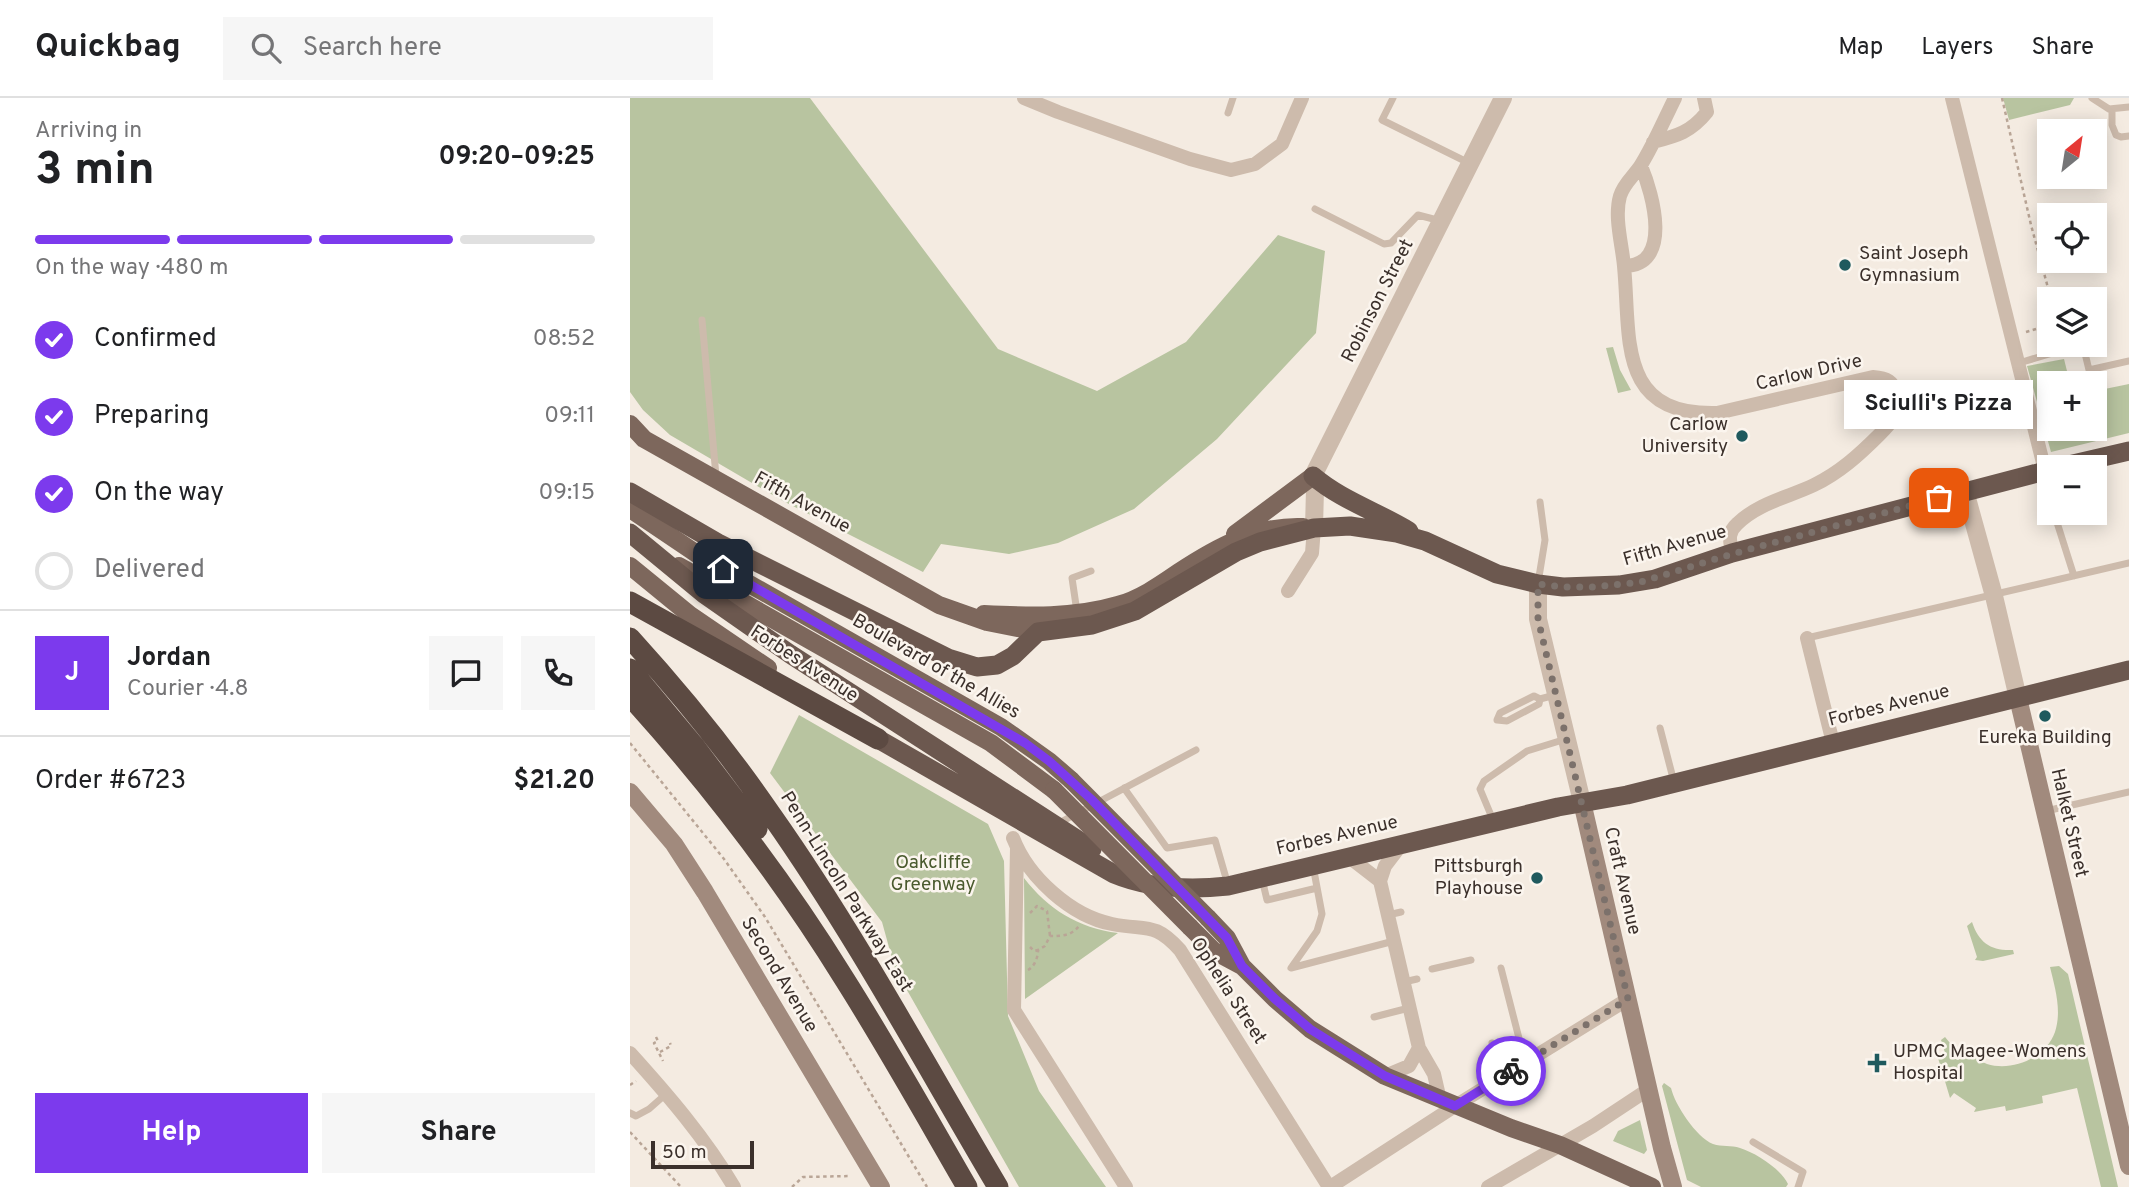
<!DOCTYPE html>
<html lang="en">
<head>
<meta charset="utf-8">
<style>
  body { margin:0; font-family:Overpass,sans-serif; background:#f6f6f6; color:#202124; height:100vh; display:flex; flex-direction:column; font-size:26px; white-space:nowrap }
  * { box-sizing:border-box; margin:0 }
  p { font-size:23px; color:#757577 }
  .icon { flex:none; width:38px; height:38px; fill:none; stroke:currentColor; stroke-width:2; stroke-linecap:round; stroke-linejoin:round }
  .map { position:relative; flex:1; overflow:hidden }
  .sheet { display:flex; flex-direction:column; background:#fff; width:630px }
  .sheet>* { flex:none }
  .needle { width:46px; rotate:30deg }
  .buttons { position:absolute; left:1407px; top:21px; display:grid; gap:14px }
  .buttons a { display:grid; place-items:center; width:70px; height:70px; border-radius:0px; background:#fff; box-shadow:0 4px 18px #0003; font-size:35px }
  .scale { position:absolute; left:21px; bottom:18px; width:103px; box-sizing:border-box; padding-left:7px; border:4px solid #3b302b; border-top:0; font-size:19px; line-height:24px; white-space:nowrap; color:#3b302b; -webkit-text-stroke:5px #fbf5ee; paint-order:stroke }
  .pin { position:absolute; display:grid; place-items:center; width:60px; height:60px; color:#fff; margin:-30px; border-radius:14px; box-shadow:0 4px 10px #0006 }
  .courier { position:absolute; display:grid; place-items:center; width:70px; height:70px; margin:-35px; border:5px solid #7c3aed; border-radius:50%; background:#fff; color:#222; box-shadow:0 2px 9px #0007 }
  .bubble { position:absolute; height:49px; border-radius:0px; background:#fff; box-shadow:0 4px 18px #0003; font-size:23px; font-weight:700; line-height:49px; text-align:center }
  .headline em { font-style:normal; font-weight:700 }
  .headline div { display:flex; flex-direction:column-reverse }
  .headline { display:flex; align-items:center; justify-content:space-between; height:119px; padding:0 35px }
  h1 { font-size:46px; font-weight:700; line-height:52px }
  .bar { display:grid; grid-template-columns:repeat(4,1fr); gap:10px 7px; align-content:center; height:84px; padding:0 35px }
  .bar i { height:9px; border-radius:5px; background:#e0e0e0 }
  .bar .current { background:#7c3aed }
  .bar p { grid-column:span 4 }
  .line { display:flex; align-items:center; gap:18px; padding:0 35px; border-top:2px solid #e0e0e0 }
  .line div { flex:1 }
  .round { display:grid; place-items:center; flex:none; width:74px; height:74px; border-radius:0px; background:#f6f6f6 }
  ol { padding:0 35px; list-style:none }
  li { display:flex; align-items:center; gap:21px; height:77px }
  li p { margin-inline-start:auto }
  li .icon { padding:7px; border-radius:50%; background:#7c3aed; color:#fff; stroke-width:4 }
  li:last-child { color:#757577 }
  li i { width:38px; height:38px; border:4px solid #e0e0e0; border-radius:50% }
  .cta { display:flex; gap:14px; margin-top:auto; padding:14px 35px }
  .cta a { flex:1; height:80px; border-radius:0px; background:#7c3aed; color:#fff; font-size:28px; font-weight:700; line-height:80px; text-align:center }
  .cta a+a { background:#f6f6f6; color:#202124 }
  header { display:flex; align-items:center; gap:42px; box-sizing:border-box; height:98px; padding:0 35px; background:#fff; border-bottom:2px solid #e0e0e0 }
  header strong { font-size:33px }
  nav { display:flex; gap:38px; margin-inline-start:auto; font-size:24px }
  .search { width:490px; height:63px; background:#f6f6f6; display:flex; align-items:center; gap:18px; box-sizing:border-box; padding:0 24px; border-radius:0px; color:#757577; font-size:26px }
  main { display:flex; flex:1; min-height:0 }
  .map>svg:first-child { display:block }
  .green { fill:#b8c4a0 }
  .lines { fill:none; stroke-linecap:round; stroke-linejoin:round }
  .path { stroke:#b9a596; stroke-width:2.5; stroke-dasharray:3.5 3.5; stroke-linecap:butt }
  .service { stroke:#cdbbac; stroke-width:7 }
  .minor { stroke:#cdbbac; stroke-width:14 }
  .tertiary { stroke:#cdbbac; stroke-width:18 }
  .secondary { stroke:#a18a7d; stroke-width:18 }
  .primary { stroke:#7d675c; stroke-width:18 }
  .trunk { stroke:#6c584f; stroke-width:19 }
  .motorway { stroke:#5c4a42; stroke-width:21 }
  .primary-bridge { stroke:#7d675c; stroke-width:18 }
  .done { stroke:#7c716b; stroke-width:7; stroke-dasharray:0 12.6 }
  .route { stroke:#7c3aed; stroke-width:9 }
  .poi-dot { fill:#1f5a5e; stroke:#fbf5ee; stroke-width:2.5 }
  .labels { text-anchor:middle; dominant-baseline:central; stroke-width:5; stroke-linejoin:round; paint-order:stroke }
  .poi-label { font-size:19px; fill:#3b302b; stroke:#fbf5ee; text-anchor:start }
  .street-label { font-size:19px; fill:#3b302b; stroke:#fbf5ee }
  .park-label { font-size:19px; fill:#4a5a2e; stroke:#fbf5ee }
</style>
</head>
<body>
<header>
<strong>Quickbag</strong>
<div class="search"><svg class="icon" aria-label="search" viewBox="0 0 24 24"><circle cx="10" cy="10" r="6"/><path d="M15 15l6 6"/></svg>Search here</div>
<nav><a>Map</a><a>Layers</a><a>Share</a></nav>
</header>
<main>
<section class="sheet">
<div class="headline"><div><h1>3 min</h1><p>Arriving in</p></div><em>09:20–09:25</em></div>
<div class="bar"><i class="current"></i><i class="current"></i><i class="current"></i><i></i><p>On the way · 480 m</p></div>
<ol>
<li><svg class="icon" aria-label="check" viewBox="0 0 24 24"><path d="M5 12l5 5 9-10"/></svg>Confirmed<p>08:52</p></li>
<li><svg class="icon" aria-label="check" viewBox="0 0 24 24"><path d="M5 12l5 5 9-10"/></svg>Preparing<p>09:11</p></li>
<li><svg class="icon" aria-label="check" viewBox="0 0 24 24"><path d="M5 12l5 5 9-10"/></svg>On the way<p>09:15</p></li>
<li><i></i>Delivered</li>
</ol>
<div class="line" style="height:126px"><b class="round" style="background:#7c3aed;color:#fff">J</b><div><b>Jordan</b><p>Courier · 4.8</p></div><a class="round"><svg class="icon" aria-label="chat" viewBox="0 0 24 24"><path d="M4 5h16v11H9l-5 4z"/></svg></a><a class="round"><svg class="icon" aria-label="phone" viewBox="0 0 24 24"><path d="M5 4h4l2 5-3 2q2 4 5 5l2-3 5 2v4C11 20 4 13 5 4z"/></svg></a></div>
<div class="line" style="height:91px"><div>Order #6723</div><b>$21.20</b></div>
<div class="cta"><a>Help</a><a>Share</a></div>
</section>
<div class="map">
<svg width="1499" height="1089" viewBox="0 0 1499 1089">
  <rect width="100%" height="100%" fill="#f4ebe1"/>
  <path class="green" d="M 0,0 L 180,0 L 368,251 L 467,293 L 556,244 L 648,137 L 695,153 L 686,235 L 587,341 L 504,411 L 428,445 L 379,456 L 311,446 L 293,474 L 153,403 L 40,337 L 13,312 L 0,294 Z
    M 1373,0 L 1444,0 L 1440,7 L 1379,22 Z
    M 983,249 L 990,272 L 1001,292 L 988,295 L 976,250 Z
    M 1434,261 L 1440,285 L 1419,285 L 1419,331 L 1465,331 L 1465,293 L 1499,286 L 1499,335 L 1421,354 L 1397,268 Z
    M 169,617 L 358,726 L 374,763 L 378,918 L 409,993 L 476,1089 L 389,1089 L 265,871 L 252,824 L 140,675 Z
    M 394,780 C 418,811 448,830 488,835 L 395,901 Z
    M 1342,824 C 1349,845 1361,853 1383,852 L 1384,856 L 1353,863 L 1345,862 L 1347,859 L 1337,828 Z
    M 1429,868 L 1438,876 L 1488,1089 L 1471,1089 L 1447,990 L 1412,998 L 1413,1005 L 1376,1013 L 1375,1008 L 1344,1014 L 1346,1010 L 1324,995 L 1320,1000 L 1308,960 L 1316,958 L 1311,942 L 1315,939 L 1325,951 L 1330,948 C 1338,955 1346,962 1357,966 C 1382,974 1416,960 1425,934 C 1432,912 1425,890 1420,869 Z
    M 1034,985 L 1041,990 C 1045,1007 1066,1039 1083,1046 C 1092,1049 1101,1047 1110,1050 C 1126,1055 1151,1071 1158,1086 L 1156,1089 L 1071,1089 L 1057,1082 L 1032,988 Z
    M 1010,1022 L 1017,1052 L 1014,1056 L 983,1043 L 988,1033 Z"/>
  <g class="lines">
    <path class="path" d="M 1372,0 L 1401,127 L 1421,201
      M 1396,234 L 1419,227
      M 0,645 L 94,761 L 135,819 L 297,1089
      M 400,815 L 407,808 L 417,813 L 420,838
      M 117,825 L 122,822
      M 400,849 L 404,853 L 408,852
      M 398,872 C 404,869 408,860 408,852 L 415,848 L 420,838 C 432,838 441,838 449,828
      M 26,939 L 28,943 L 24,945 L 33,963
      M 30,954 L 41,948 L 40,945
      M 0,987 L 6,983
      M 0,1034 L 51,1089
      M 162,1089 L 173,1079 L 221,1078"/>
    <path class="service" d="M 763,0 L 752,22 L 839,65
      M 1462,0 L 1479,11 L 1499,9
      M 1482,11 L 1482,27 L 1486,37 L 1491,39 L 1499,38
      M 598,15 L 603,0
      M 685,111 L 754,146 L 761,145 L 788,117 L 811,123
      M 72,222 L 86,378
      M 1453,247 L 1459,272 L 1499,263
      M 1389,265 L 1449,247
      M 1418,399 L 1419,401
      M 1424,415 L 1444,478
      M 908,485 L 915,442 L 910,404
      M 447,514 L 442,480 L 461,473
      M 1177,540 L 1499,465
      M 910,601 L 909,606 L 877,623 L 867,622 L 870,615 L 904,598 L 910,601 L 925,597
      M 1030,630 L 1044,684
      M 494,690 L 537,750 L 585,742 L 598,787
      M 1416,713 L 1499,694
      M 863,722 L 850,691 L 854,683 L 897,653 L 936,641
      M 429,725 L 566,652
      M 683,768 L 692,816 L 687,833 L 661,870 L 764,843
      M 632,781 L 637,802 L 687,790
      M 758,817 L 771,814
      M 871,870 L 892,952 L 900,961
      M 802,871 L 841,862
      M 774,884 L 787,881
      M 744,919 L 779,910
      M 862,945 L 869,980
      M 0,1015 L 6,1018 L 19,1011 L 36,996
      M 1123,1044 L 1173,1074 L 1168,1089"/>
    <path class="minor" d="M 394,0 L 428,14 L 560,61 L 601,72 L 625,66 L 652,46 L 672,0
      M 1045,0 C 1034,22 1024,46 1011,67 C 1004,78 994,85 990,98 C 984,119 992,146 994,168 C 1001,239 986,318 1087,315 L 1243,279 C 1257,280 1263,283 1267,296 C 1273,313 1260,326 1249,337 C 1229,357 1209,375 1184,387 C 1159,399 1128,405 1107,426 C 1097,435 1100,443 1102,455
      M 1322,0 L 1415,373
      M 1023,44 C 1047,38 1061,34 1077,14 L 1074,0
      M 994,168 C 1043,168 1023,96 1011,68
      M 658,493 L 682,455 L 684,430
      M 1177,540 L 1203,645
      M 383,740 C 398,779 441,818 482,826 C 516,833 524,823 550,852 L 699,1089
      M 771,747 L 755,768 L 750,783 L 789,950 L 804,976 L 810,1002
      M 387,750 L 384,912 L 496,1089
      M 719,759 L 750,783
      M 0,955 C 38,997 75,1040 104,1089
      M 755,978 L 779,968 L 789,950
      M 700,1089 L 825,1008 L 998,901
      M 858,1089 L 963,1028 L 1019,991"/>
    <path class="tertiary" d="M 1335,393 L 1364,498 L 1388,600
      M 684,430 L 685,391 L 683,378 L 873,0
      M 908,486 L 908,521 L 952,704"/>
    <path class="secondary" d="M 1388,600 L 1499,1068
      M 0,694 L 44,746 L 75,794 L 251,1089
      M 952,704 L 1032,1050 L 1043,1089"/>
    <path class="primary" d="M 0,326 L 14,341 L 309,507 L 357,524 L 408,534
      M 0,411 L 70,458 L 371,629 L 419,663 L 441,682
      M 605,436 L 683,378
      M 0,468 L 60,517 L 138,570
      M 49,468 L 361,645 L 424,692
      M 354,516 C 398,518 444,520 488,507 C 510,501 530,487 549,474 C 587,449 627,427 673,429
      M 578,820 L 597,840 L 612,868
      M 560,829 L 584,853 L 612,868 L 645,901 L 680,931 L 755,978 L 881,1030 L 930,1047 L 1022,1089"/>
    <path class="trunk" d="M 1430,369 L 1499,353
      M 683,378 C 711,402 748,414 779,433
      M 0,394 L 88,445 L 318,560 L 347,569 L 367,567 L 383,558 L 408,534 L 462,527 L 505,513 L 606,454 L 630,444 L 684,430 L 720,428 L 767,435 L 795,443 L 867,476 L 908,486 L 933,489 L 989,487 L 1025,481 L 1102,455 L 1419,372
      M 0,435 L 74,496 L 160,556 L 462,751
      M 248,641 L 484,776 C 520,791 560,792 598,788 L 928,709 L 997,697 L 1499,572"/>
    <path class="motorway" d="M 0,504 L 248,641
      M 0,540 C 51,596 99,655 142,718 C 225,836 294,964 368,1089
      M 0,571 L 65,649 L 127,731
      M 0,598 C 79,685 153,782 215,882 C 258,950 297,1020 337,1089"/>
    <path class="primary-bridge" d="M 441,682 L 578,820
      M 424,692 L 560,829"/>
  </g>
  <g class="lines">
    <path class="done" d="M 881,973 L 998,901 L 908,521 L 908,486 L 933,489 L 964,489 L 1011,484 L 1102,456 L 1309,400"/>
    <path class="route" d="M 93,471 L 395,645 L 419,663 L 461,701 L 597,840 L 612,868 L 645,901 L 680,931 L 755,978 L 825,1008 L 881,973"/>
  </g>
  <g class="poi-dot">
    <circle cx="1215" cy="167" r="7"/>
    <circle cx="1112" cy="338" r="7"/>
    <circle cx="1415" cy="618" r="7"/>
    <circle cx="907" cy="780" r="7"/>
    <path d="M1243.5 954.5h7v7h7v7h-7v7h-7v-7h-7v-7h7z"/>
  </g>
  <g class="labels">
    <g class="poi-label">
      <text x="1229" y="156">Saint Joseph<tspan x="1229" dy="22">Gymnasium</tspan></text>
      <text x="1098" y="327" text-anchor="end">Carlow<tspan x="1098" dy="22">University</tspan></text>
      <text x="1415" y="640" text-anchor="middle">Eureka Building</text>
      <text x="893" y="769" text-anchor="end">Pittsburgh<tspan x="893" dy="22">Playhouse</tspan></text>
      <text x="1263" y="954">UPMC Magee-Womens<tspan x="1263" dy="22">Hospital</tspan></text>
    </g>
    <g class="street-label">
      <text transform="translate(748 203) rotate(-63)">Robinson Street</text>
      <text transform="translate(1179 275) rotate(-13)">Carlow Drive</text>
      <text transform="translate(172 405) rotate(29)">Fifth Avenue</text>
      <text transform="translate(1045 448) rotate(-16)">Fifth Avenue</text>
      <text transform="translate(174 566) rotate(33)">Forbes Avenue</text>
      <text transform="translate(306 569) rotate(30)">Boulevard of the Allies</text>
      <text transform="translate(1259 608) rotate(-14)">Forbes Avenue</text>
      <text transform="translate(1439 725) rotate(77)">Halket Street</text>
      <text transform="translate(707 738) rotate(-13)">Forbes Avenue</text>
      <text transform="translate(992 783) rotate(77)">Craft Avenue</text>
      <text transform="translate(216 794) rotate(58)">Penn-Lincoln Parkway East</text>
      <text transform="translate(149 877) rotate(59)">Second Avenue</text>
      <text transform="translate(598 893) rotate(57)">Ophelia Street</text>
    </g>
    <g class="park-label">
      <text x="303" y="765">Oakcliffe<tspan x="303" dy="22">Greenway</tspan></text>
    </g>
  </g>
</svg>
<div class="buttons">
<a><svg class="needle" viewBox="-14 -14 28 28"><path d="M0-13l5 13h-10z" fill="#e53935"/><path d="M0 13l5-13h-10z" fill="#757577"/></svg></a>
<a><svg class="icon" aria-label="locate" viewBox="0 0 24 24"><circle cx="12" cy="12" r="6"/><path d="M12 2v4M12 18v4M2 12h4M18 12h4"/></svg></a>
<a><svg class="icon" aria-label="layers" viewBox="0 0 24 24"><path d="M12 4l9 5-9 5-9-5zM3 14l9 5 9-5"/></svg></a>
<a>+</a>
<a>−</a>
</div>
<div class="scale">50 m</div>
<div class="pin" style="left:1309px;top:400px;background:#ea580c"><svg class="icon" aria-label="bag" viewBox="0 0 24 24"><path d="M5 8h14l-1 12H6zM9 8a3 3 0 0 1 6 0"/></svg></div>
<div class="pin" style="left:93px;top:471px;background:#1f2937"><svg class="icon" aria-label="home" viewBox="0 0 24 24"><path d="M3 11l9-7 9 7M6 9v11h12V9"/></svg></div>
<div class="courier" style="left:881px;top:973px"><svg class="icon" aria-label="bike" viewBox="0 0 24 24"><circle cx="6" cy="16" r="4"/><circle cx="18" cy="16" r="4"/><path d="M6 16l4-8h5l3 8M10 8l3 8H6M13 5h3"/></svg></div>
<div class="bubble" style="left:1214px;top:282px;width:189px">Sciulli's Pizza</div>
</div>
</main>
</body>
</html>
